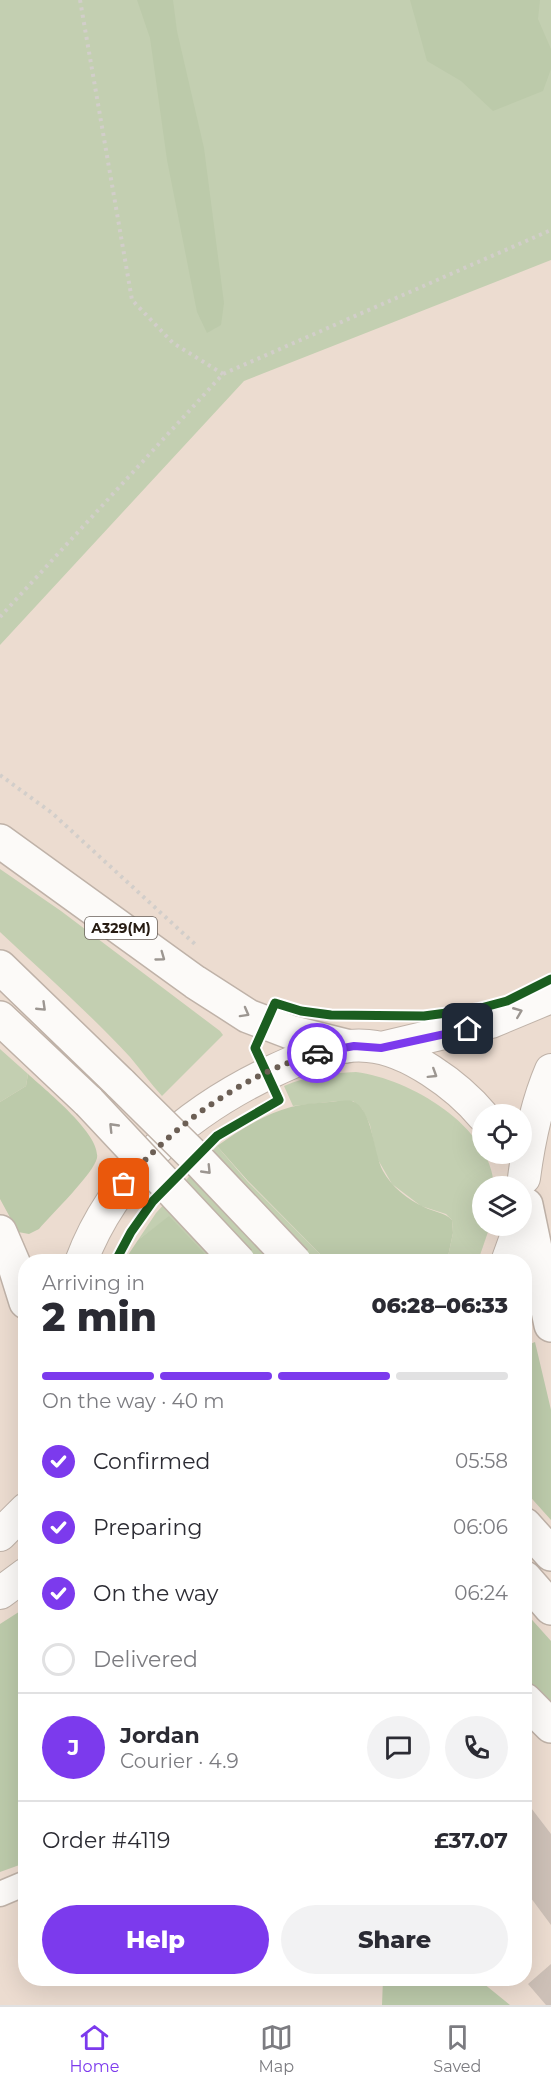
<!DOCTYPE html>
<html lang="en">
<head>
<meta charset="utf-8">
<style>
  body { margin:0; font-family:Montserrat,sans-serif; background:#f2f2f3; color:#2b2b33; height:100vh; display:flex; flex-direction:column; font-size:22px; white-space:nowrap }
  * { box-sizing:border-box; margin:0 }
  p { font-size:20px; color:#7c7c81 }
  .icon { flex:none; width:33px; height:33px; fill:none; stroke:currentColor; stroke-width:2; stroke-linecap:round; stroke-linejoin:round }
  .map { position:relative; flex:1; overflow:hidden }
  .details { position:absolute; left:18px; top:1254px; width:514px; height:732px; display:flex; flex-direction:column; background:#fff; border-radius:24px; box-shadow:0 6px 24px #0002 }
  .details>* { flex:none }
  .tools { position:absolute; left:472px; top:1104px; display:grid; gap:12px }
  .tools a { display:grid; place-items:center; width:60px; height:60px; border-radius:50%; background:#fff; box-shadow:0 6px 24px #0002; font-size:30px }
  .pin { position:absolute; display:grid; place-items:center; width:51px; height:51px; color:#fff; margin:-26px; border-radius:12px; box-shadow:0 3px 9px #0006 }
  .courier { position:absolute; display:grid; place-items:center; width:60px; height:60px; margin:-30px; border:4px solid #7c3aed; border-radius:50%; background:#fff; color:#222; box-shadow:0 2px 8px #0007 }
  .summary em { font-style:normal; font-weight:800 }
  .summary div { display:flex; flex-direction:column-reverse }
  .summary { display:flex; align-items:center; justify-content:space-between; height:102px; padding:0 24px }
  h1 { font-size:39px; font-weight:800; line-height:45px }
  .bar { display:grid; grid-template-columns:repeat(4,1fr); gap:9px 6px; align-content:center; height:72px; padding:0 24px }
  .bar i { height:8px; border-radius:4px; background:#e1e1e2 }
  .bar .on { background:#7c3aed }
  .bar p { grid-column:span 4 }
  .line { display:flex; align-items:center; gap:15px; padding:0 24px; border-top:2px solid #e1e1e2 }
  .line div { flex:1 }
  .round { display:grid; place-items:center; flex:none; width:63px; height:63px; border-radius:32px; background:#f2f2f3 }
  ol { padding:0 24px; list-style:none }
  li { display:flex; align-items:center; gap:18px; height:66px }
  li p { margin-inline-start:auto }
  li .icon { padding:6px; border-radius:50%; background:#7c3aed; color:#fff; stroke-width:4 }
  li:last-child { color:#7c7c81 }
  li i { width:33px; height:33px; border:3px solid #e1e1e2; border-radius:50% }
  .button { display:flex; gap:12px; margin-top:auto; padding:12px 24px }
  .button a { flex:1; height:69px; border-radius:36px; background:#7c3aed; color:#fff; font-size:24px; font-weight:800; line-height:69px; text-align:center }
  .button a+a { background:#f2f2f3; color:#2b2b33 }
  .dock { display:flex; justify-content:space-around; align-items:center; height:84px; border-top:2px solid #e1e1e2; background:#fff; font-size:16px; color:#7c7c81 }
  .dock a { display:grid; justify-items:center; gap:3px }
  .dock .on { color:#7c3aed }
  .map>svg:first-child { display:block }
  .green { fill:#c3cfb1 }
  .forest { fill:#bccaaa }
  .building { fill:#cdc0b7 }
  .lines { fill:none; stroke-linecap:round; stroke-linejoin:round }
  .minor-casing { stroke:#bfb2a8; stroke-width:27 }
  .major-casing { stroke:#bfb2a8; stroke-width:34 }
  .highway-casing { stroke:#bfb2a8; stroke-width:36 }
  .path { stroke:#d2ceca; stroke-width:4; stroke-dasharray:3 4.5; stroke-linecap:butt }
  .minor { stroke:#fcfaf8; stroke-width:24 }
  .major { stroke:#fcfaf8; stroke-width:32 }
  .highway { stroke:#fcfaf8; stroke-width:33 }
  .highway-bridge-casing { stroke:#bfb2a8; stroke-width:36; stroke-linecap:butt }
  .highway-bridge { stroke:#fcfaf8; stroke-width:33 }
  .cycleway-casing { stroke:#fff; stroke-width:13 }
  .cycleway { stroke:#1b5e20; stroke-width:9 }
  .oneway { stroke:#9c9691 }
  .done { stroke:#6c5f55; stroke-width:6; stroke-dasharray:0 10.8 }
  .route { stroke:#7c3aed; stroke-width:8 }
  .labels { text-anchor:middle; dominant-baseline:central; stroke-width:6; stroke-linejoin:round; paint-order:stroke }
  .shield { fill:#fff; stroke:#68605a; stroke-width:1.5 }
  .shield-label { font-size:14px; font-weight:bold; fill:#271c13 }
</style>
</head>
<body>
<div class="map">
<svg width="551" height="2005" viewBox="0 0 551 2005">
  <rect width="100%" height="100%" fill="#ecdcd0"/>
  <path class="green" d="M 0,0 L 551,0 L 551,260 L 244,381 L 0,645 Z
    M 0,869 L 61,911 L 220,1031 L 223,1035 L 162,1096 C 150,1083 141,1070 130,1057 C 89,1013 44,973 0,932 Z
    M 0,1049 L 28,1074 L 26,1086 L 0,1102 Z
    M 356,1072 C 410,1079 491,1126 494,1186 L 483,1186 L 483,1226 L 490,1226 L 478,1261 L 447,1261 L 453,1233 L 452,1220 L 446,1214 L 421,1206 L 392,1184 L 377,1158 L 370,1125 L 362,1109 L 353,1101 L 338,1101 L 293,1106 L 284,1086 C 307,1076 331,1073 356,1072 Z
    M 217,1146 L 247,1181 L 327,1261 L 212,1261 L 169,1217 L 138,1240 L 156,1213 Z"/>
  <path class="forest" d="M 137,0 L 173,0 L 177,31 L 204,148 L 224,303 L 221,325 L 207,333 L 197,312 L 167,160 L 150,38 Z
    M 410,0 L 540,0 L 538,19 L 551,49 L 551,69 L 543,91 L 493,111 L 461,81 L 427,61 Z
    M 28,1074 C 44,1089 101,1134 97,1158 C 94,1173 51,1215 39,1229 L 29,1234 L 18,1232 L 0,1199 L 0,1102 L 26,1086 Z
    M 338,1101 C 342,1101 348,1100 352,1101 C 373,1108 373,1153 383,1171 C 391,1186 408,1200 424,1207 C 434,1212 444,1212 452,1220 L 453,1233 L 447,1261 L 327,1261 L 248,1181 L 217,1146 C 240,1130 264,1114 291,1107 C 306,1103 323,1103 338,1101 Z
    M 169,1216 L 212,1261 L 124,1261 L 138,1240 Z
    M 535,1342 L 551,1410 L 551,1520 L 525,1491 L 525,1346 Z
    M 25,1608 L 25,1863 L 0,1872 L 0,1624 Z
    M 525,1612 L 551,1641 L 551,1705 L 525,1680 Z
    M 383,1979 L 478,1979 L 510,2005 L 382,2005 Z"/>
  <path class="building" d="M 525,1800 L 551,1834 L 551,1925 L 525,1890 Z
    M 551,1964 L 551,2005 L 546,2005 L 528,1984 Z"/>
  <g class="lines">
    <g class="minor-casing">
      <path id="minor" d="M 0,1894 L 26,1883"/>
    </g>
    <g class="major-casing">
      <path id="major" d="M 381,1048 L 491,1022 L 551,997
        M 524,1178 C 529,1140 536,1105 551,1070
        M 81,1262 C 114,1173 188,1111 273,1071 C 303,1057 334,1043 368,1046 C 408,1049 458,1086 483,1116
        M 507,1262 L 520,1226
        M 0,1535 L 26,1509
        M 0,1593 L 26,1574"/>
    </g>
    <g class="highway-casing">
      <path id="highway" d="M 0,841 L 195,982 L 248,1016 L 290,1032 L 346,1046
        M 0,967 L 121,1084
        M 0,1018 L 89,1102
        M 526,1205 L 551,1325
        M 0,1232 L 15,1267 L 26,1302
        M 525,1525 L 551,1554
        M 525,1578 L 551,1608
        M 525,1700 L 551,1726"/>
    </g>
    <path class="path" d="M 80,0 L 132,300 L 173,343 L 223,374
      M 0,617 L 223,374 L 551,230
      M 0,775 L 52,813 L 197,946"/>
    <use href="#minor" class="minor"/>
    <use href="#major" class="major"/>
    <use href="#highway" class="highway"/>
    <g class="highway-bridge-casing">
      <path id="highway-bridge" d="M 121,1084 L 201,1163 L 295,1262
        M 89,1102 L 239,1262"/>
    </g>
    <use href="#highway-bridge" class="highway-bridge"/>
    <g class="cycleway-casing">
      <path id="cycleway" d="M 115,1262 L 131,1232 L 153,1201 L 217,1136 L 279,1100 L 255,1048 L 275,1003 L 301,1011 L 331,1015 L 424,1016 L 477,1009 L 507,1001 L 551,979"/>
    </g>
    <use href="#cycleway" class="cycleway"/>
  </g>
  <defs><path id="oneway-chevron" d="M-2-3.5L2.5 0L-2 3.5" fill="none" stroke-width="1.6" stroke-linecap="round" stroke-linejoin="round" transform="scale(1.5)"/></defs>
  <g class="oneway">
    <use href="#oneway-chevron" transform="translate(161 957) rotate(36)"/>
    <use href="#oneway-chevron" transform="translate(42 1007) rotate(44)"/>
    <use href="#oneway-chevron" transform="translate(518 1012) rotate(-22)"/>
    <use href="#oneway-chevron" transform="translate(245 1013) rotate(29)"/>
    <use href="#oneway-chevron" transform="translate(433 1074) rotate(32)"/>
    <use href="#oneway-chevron" transform="translate(113 1127) rotate(-134)"/>
    <use href="#oneway-chevron" transform="translate(207 1170) rotate(46)"/>
  </g>
  <g class="lines">
    <path class="done" d="M 124,1184 C 171,1126 244,1074 317,1053"/>
    <path class="route" d="M 317,1053 L 354,1046 L 381,1048 L 468,1029"/>
  </g>
  <g class="labels">
    <rect class="shield" x="85" y="917" width="72" height="22" rx="4.5"/>
    <g class="shield-label">
      <text x="121" y="928">A329(M)</text>
    </g>
  </g>
</svg>
<div class="tools">
<a><svg class="icon" aria-label="locate" viewBox="0 0 24 24"><circle cx="12" cy="12" r="6"/><path d="M12 2v4M12 18v4M2 12h4M18 12h4"/></svg></a>
<a><svg class="icon" aria-label="layers" viewBox="0 0 24 24"><path d="M12 4l9 5-9 5-9-5zM3 14l9 5 9-5"/></svg></a>
</div>
<div class="pin" style="left:124px;top:1184px;background:#ea580c"><svg class="icon" aria-label="bag" viewBox="0 0 24 24"><path d="M5 8h14l-1 12H6zM9 8a3 3 0 0 1 6 0"/></svg></div>
<div class="pin" style="left:468px;top:1029px;background:#1f2937"><svg class="icon" aria-label="home" viewBox="0 0 24 24"><path d="M3 11l9-7 9 7M6 9v11h12V9"/></svg></div>
<div class="courier" style="left:317px;top:1053px"><svg class="icon" aria-label="car" viewBox="0 0 24 24"><path d="M5 17H2v-5l4-1 3-4h7l3 4 3 1v5h-3M9 17h6M6 11h13"/><circle cx="7" cy="17" r="2"/><circle cx="17" cy="17" r="2"/></svg></div>
<section class="details">
<div class="summary"><div><h1>2 min</h1><p>Arriving in</p></div><em>06:28–06:33</em></div>
<div class="bar"><i class="on"></i><i class="on"></i><i class="on"></i><i></i><p>On the way · 40 m</p></div>
<ol>
<li><svg class="icon" aria-label="check" viewBox="0 0 24 24"><path d="M5 12l5 5 9-10"/></svg>Confirmed<p>05:58</p></li>
<li><svg class="icon" aria-label="check" viewBox="0 0 24 24"><path d="M5 12l5 5 9-10"/></svg>Preparing<p>06:06</p></li>
<li><svg class="icon" aria-label="check" viewBox="0 0 24 24"><path d="M5 12l5 5 9-10"/></svg>On the way<p>06:24</p></li>
<li><i></i>Delivered</li>
</ol>
<div class="line" style="height:108px"><b class="round" style="background:#7c3aed;color:#fff">J</b><div><b>Jordan</b><p>Courier · 4.9</p></div><a class="round"><svg class="icon" aria-label="chat" viewBox="0 0 24 24"><path d="M4 5h16v11H9l-5 4z"/></svg></a><a class="round"><svg class="icon" aria-label="phone" viewBox="0 0 24 24"><path d="M5 4h4l2 5-3 2q2 4 5 5l2-3 5 2v4C11 20 4 13 5 4z"/></svg></a></div>
<div class="line" style="height:78px"><div>Order #4119</div><b>£37.07</b></div>
<div class="button"><a>Help</a><a>Share</a></div>
</section>
</div>
<nav class="dock">
<a class="on"><svg class="icon" aria-label="home" viewBox="0 0 24 24"><path d="M3 11l9-7 9 7M6 9v11h12V9"/></svg>Home</a>
<a><svg class="icon" aria-label="map" viewBox="0 0 24 24"><path d="M3 6l6-2 6 2 6-2v14l-6 2-6-2-6 2zM9 4v14M15 6v14"/></svg>Map</a>
<a><svg class="icon" aria-label="saved" viewBox="0 0 24 24"><path d="M7 4h10v16l-5-4-5 4z"/></svg>Saved</a>
</nav>
</body>
</html>
